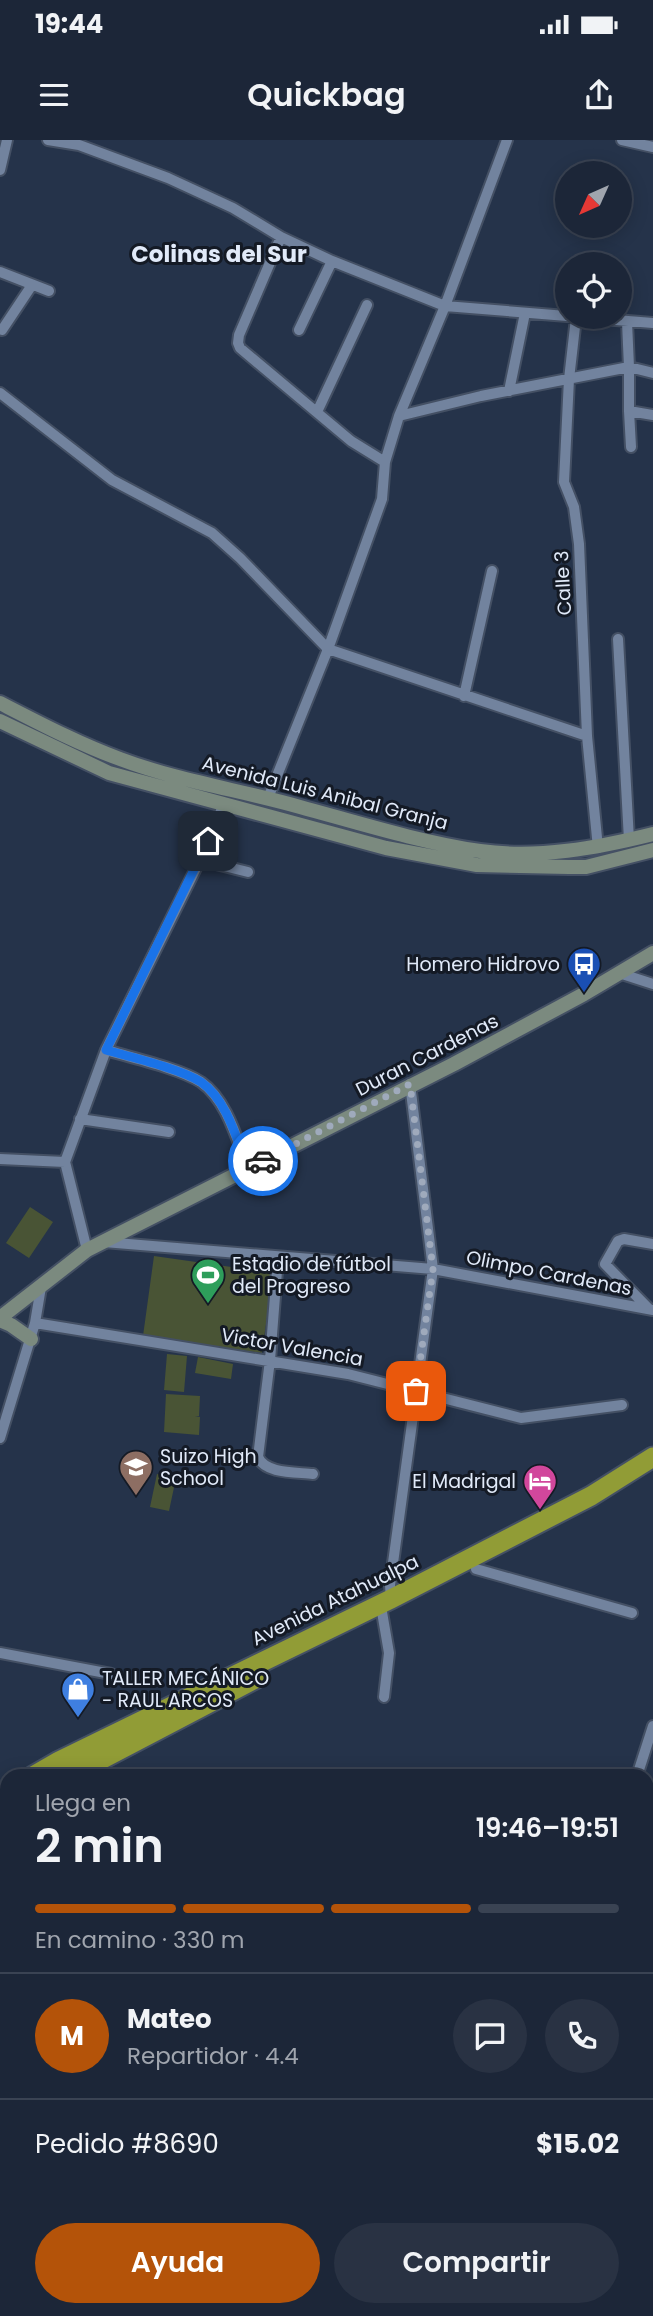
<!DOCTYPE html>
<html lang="es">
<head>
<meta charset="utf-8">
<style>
  body { margin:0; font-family:Poppins,sans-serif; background:#293243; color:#f1f3f6; height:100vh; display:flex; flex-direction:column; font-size:26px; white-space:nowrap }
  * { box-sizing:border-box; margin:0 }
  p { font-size:23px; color:#a0a5ae }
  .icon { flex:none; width:38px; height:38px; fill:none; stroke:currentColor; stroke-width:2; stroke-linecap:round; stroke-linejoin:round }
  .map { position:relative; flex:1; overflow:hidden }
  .panel { position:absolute; left:0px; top:1629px; width:654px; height:548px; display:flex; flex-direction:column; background:#1c2638; border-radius:21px 21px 0 0; box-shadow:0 4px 18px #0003,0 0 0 2px #3a4353 }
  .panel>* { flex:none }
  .needle { width:46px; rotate:225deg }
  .fabs { position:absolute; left:555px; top:21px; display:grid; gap:14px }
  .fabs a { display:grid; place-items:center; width:77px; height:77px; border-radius:50%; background:#1c2638; box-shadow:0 4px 18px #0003,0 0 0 2px #3a4353; font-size:35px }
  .pin { position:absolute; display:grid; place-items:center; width:60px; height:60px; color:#fff; margin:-30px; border-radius:14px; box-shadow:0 4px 10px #0006 }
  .courier { position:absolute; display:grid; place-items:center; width:70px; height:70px; margin:-35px; border:5px solid #1a73e8; border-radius:50%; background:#fff; color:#222; box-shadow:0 2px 9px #0007 }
  .headline em { font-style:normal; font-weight:600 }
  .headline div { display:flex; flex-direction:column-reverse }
  .headline { display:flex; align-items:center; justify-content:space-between; height:119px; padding:0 35px }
  h1 { font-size:46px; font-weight:600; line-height:52px }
  .bar { display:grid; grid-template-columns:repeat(4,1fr); gap:10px 7px; align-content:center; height:84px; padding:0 35px }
  .bar i { height:9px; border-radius:5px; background:#3a4353 }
  .bar .active { background:#b45309 }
  .bar p { grid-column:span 4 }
  .line { display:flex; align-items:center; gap:18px; padding:0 35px; border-top:2px solid #3a4353 }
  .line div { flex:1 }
  .round { display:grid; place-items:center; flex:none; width:74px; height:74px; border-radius:37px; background:#293243 }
  .cta { display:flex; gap:14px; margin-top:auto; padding:14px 35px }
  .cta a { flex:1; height:80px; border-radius:42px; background:#b45309; color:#fff; font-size:28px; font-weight:600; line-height:80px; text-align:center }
  .cta a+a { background:#293243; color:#f1f3f6 }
  .status { display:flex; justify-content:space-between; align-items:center; height:49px; padding:0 35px; background:#1c2638; direction:ltr }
  .status svg { height:19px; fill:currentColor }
  header { display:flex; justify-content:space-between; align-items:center; height:91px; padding:0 35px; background:#1c2638; font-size:32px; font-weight:600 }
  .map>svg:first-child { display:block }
  .pitch { fill:#495435 }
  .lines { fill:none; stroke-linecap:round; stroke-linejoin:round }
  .street-casing { stroke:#445064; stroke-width:14 }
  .secondary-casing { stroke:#445064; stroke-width:18 }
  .highway-casing { stroke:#445064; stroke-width:23 }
  .street { stroke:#72839e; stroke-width:10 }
  .secondary { stroke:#7b8a7f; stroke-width:14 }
  .highway { stroke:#919c36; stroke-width:19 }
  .done { stroke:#9faabc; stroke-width:7; stroke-dasharray:0 12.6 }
  .route { stroke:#1a73e8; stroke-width:9 }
  .labels { text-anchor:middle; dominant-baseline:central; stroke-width:6; stroke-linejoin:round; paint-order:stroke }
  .street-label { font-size:19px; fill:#e1eaf9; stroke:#141a25 }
  .poi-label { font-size:19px; fill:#e1eaf9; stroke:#141a25; text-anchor:start }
  .quarter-label { font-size:23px; font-weight:bold; fill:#e1eaf9; stroke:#141a25 }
</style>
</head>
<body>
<div class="status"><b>19:44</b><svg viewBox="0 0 49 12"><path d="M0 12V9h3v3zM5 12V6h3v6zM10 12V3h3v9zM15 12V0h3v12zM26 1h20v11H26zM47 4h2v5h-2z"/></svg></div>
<header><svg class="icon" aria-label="menu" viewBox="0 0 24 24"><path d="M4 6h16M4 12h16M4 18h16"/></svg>Quickbag<svg class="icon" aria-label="share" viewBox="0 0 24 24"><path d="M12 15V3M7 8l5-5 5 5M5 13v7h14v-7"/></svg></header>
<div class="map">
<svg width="653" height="2176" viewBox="0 0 653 2176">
  <rect width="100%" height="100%" fill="#25334a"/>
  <path class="pitch" d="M 30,1067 L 53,1082 L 29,1118 L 6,1103 Z
    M 154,1116 L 273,1133 L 262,1213 L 143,1196 Z
    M 167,1214 L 187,1216 L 184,1252 L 164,1250 Z
    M 198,1217 L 233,1224 L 231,1239 L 195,1233 Z
    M 166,1254 L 200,1256 L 199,1276 L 195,1276 L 200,1277 L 199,1295 L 164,1292 Z
    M 157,1334 L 176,1338 L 169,1371 L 150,1367 Z"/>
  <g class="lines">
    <g class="street-casing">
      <path id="street" d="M 48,0 L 79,5 L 168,38 L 233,68 L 281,97 L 332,121 L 445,166 L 653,183
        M 622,0 L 653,7
        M 0,30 L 7,0
        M 281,97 L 239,195 L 238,203 L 240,208 L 351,301 L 385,322
        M 0,132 L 49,151
        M 576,178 L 569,239 L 564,342 L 574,367 L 579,404 L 587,596 L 598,708
        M 627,182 L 629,227 L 653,233
        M 2,190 L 32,145
        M 299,190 L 332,121
        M 509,251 L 525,173
        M 0,253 L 112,340 L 212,393 L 240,418 L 328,509 L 587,596
        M 629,271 L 631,307
        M 317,272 L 367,165
        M 399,276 L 481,256 L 629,227 L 629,271 L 653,275
        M 618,499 L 629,700
        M 464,556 L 492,431
        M 268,658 L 328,509 L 382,359 L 385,322 L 399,276 L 445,166 L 507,0
        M 200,720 L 248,732
        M 619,833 L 653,844
        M 106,910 C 130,917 181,929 201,942 C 227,960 237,1000 248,1028
        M 80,979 L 169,992
        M 0,1019 L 65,1022
        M 104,1102 L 433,1129 L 653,1170
        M 87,1110 L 65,1022 L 106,910 L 200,720 L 224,664
        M 278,1118 L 270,1220 L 258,1317 C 265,1334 296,1332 313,1334
        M 649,1169 L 605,1124 L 618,1101 L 624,1099 L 653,1104
        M 35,1183 L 348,1234 L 521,1278 L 622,1265
        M 0,1298 L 35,1183 L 41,1147
        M 476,1429 L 632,1473
        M 391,1459 L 390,1445 L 433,1129 L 410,944
        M 382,1472 L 389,1513 L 384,1557
        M 0,1513 L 111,1534
        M 562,1634 L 572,1636
        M 637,1636 L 653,1586
        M 648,1731 L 653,1731
        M 1,1776 L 7,1761
        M 0,1925 L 7,1929
        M 648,1983 L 653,1984
        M 0,2048 L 7,2052
        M 648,2149 L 653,2151
        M 480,2170 L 481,2176
        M 19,2176 L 21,2170
        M 69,2176 L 72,2170
        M 148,2176 L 151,2170
        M 241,2176 L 245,2170
        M 335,2176 L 338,2170
        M 551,2176 L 554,2170"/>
    </g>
    <g class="secondary-casing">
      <path id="secondary" d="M 0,563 C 39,583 79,604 120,619 C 178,641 240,650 300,667 C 359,683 419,702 480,711 C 538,719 597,708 653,694
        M 0,581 L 109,633 L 386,708 L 477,725 L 569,727 L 586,727 L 653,710
        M 0,1178 L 87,1110 L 454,924 L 584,854 L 653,813
        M 0,1180 L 11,1185 L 31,1199"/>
    </g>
    <g class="highway-casing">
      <path id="highway" d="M 33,1636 L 59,1621 L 391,1459 L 591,1356 L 653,1317
        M 70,1636 L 255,1539
        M 0,1656 L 7,1652
        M 0,1676 L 7,1672
        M 0,2158 L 7,2161
        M 32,2170 L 47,2176"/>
    </g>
    <use href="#street" class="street"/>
    <use href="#secondary" class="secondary"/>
    <use href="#highway" class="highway"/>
  </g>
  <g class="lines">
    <path class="done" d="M 263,1021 L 410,944 L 433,1129 L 416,1251"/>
    <path class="route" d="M 208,701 L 106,910 C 131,917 181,929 201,942 C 227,960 237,1000 248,1028 L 263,1021"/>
  </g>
  <defs>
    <g id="bus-pin" transform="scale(1.75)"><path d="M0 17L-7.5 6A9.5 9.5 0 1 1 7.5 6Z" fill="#1a4fb4" stroke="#141a25"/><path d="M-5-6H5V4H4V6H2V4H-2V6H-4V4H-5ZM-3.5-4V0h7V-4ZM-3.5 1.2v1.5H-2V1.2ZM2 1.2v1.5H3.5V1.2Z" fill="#fff"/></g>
    <g id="stadium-pin" transform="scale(1.75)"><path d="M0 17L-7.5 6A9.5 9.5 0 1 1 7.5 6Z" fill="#2e9e5b" stroke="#141a25"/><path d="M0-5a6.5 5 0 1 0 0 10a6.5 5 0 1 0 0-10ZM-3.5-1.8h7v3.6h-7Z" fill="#fff"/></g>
    <g id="school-pin" transform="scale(1.75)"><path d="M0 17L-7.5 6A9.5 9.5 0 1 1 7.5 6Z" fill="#8d6e63" stroke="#141a25"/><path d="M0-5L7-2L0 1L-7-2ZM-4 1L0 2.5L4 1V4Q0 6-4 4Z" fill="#fff"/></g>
    <g id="hotel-pin" transform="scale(1.75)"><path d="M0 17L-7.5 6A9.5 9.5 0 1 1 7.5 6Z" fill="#d1479c" stroke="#141a25"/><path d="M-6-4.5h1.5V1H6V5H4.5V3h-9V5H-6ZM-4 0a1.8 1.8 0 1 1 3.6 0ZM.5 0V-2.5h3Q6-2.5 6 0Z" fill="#fff"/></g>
    <g id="shop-pin" transform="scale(1.75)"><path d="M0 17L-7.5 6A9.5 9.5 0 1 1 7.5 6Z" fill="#3f7fe0" stroke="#141a25"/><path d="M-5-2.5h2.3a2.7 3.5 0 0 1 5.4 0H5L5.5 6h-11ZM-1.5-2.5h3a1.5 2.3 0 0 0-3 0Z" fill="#fff"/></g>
  </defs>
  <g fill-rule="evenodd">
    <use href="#bus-pin" x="584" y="824"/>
    <use href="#stadium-pin" x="208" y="1135"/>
    <use href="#school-pin" x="136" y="1327"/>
    <use href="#hotel-pin" x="540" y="1341"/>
    <use href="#shop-pin" x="78" y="1549"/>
  </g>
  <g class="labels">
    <g class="street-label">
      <text transform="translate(563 443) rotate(-93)">Calle 3</text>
      <text transform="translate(325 653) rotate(14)">Avenida Luis Anibal Granja</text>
      <text transform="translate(427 915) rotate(-27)">Duran Cardenas</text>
      <text transform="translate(549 1133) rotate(11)">Olimpo Cardenas</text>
      <text transform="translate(292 1207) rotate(10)">Victor Valencia</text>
      <text transform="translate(335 1460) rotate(-26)">Avenida Atahualpa</text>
    </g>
    <g class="poi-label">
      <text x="560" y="824" text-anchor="end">Homero Hidrovo</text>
      <text x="232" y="1124">Estadio de fútbol<tspan x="232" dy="22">del Progreso</tspan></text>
      <text x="160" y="1316">Suizo High<tspan x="160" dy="22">School</tspan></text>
      <text x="516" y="1341" text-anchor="end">El Madrigal</text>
      <text x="102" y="1538">TALLER MECÁNICO<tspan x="102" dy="22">- RAUL ARCOS</tspan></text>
    </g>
    <g class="quarter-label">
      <text x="219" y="114">Colinas del Sur</text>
    </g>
  </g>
</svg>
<div class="fabs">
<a><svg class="needle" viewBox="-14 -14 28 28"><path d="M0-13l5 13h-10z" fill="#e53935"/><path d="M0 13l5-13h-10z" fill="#a0a5ae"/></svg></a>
<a><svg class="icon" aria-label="locate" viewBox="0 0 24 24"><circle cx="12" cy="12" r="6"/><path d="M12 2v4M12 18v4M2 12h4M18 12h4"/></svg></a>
</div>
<div class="pin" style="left:416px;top:1251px;background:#ea580c"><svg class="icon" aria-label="bag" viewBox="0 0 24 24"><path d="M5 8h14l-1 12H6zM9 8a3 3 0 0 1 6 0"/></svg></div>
<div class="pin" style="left:208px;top:701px;background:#1f2937"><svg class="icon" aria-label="home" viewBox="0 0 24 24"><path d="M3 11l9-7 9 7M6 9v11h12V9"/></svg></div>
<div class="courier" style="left:263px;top:1021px"><svg class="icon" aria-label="car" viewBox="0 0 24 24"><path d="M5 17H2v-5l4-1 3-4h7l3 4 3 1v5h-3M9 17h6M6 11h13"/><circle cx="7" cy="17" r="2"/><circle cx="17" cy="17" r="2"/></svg></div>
<section class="panel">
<div class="headline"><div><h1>2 min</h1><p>Llega en</p></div><em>19:46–19:51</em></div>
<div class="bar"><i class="active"></i><i class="active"></i><i class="active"></i><i></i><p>En camino · 330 m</p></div>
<div class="line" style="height:126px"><b class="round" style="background:#b45309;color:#fff">M</b><div><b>Mateo</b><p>Repartidor · 4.4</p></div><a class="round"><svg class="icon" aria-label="chat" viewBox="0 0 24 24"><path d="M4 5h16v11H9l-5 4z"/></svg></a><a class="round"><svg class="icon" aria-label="phone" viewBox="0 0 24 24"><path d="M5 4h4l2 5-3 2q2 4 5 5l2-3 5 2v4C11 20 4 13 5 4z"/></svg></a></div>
<div class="line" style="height:91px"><div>Pedido #8690</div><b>$15.02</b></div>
<div class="cta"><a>Ayuda</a><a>Compartir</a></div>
</section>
</div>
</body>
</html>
